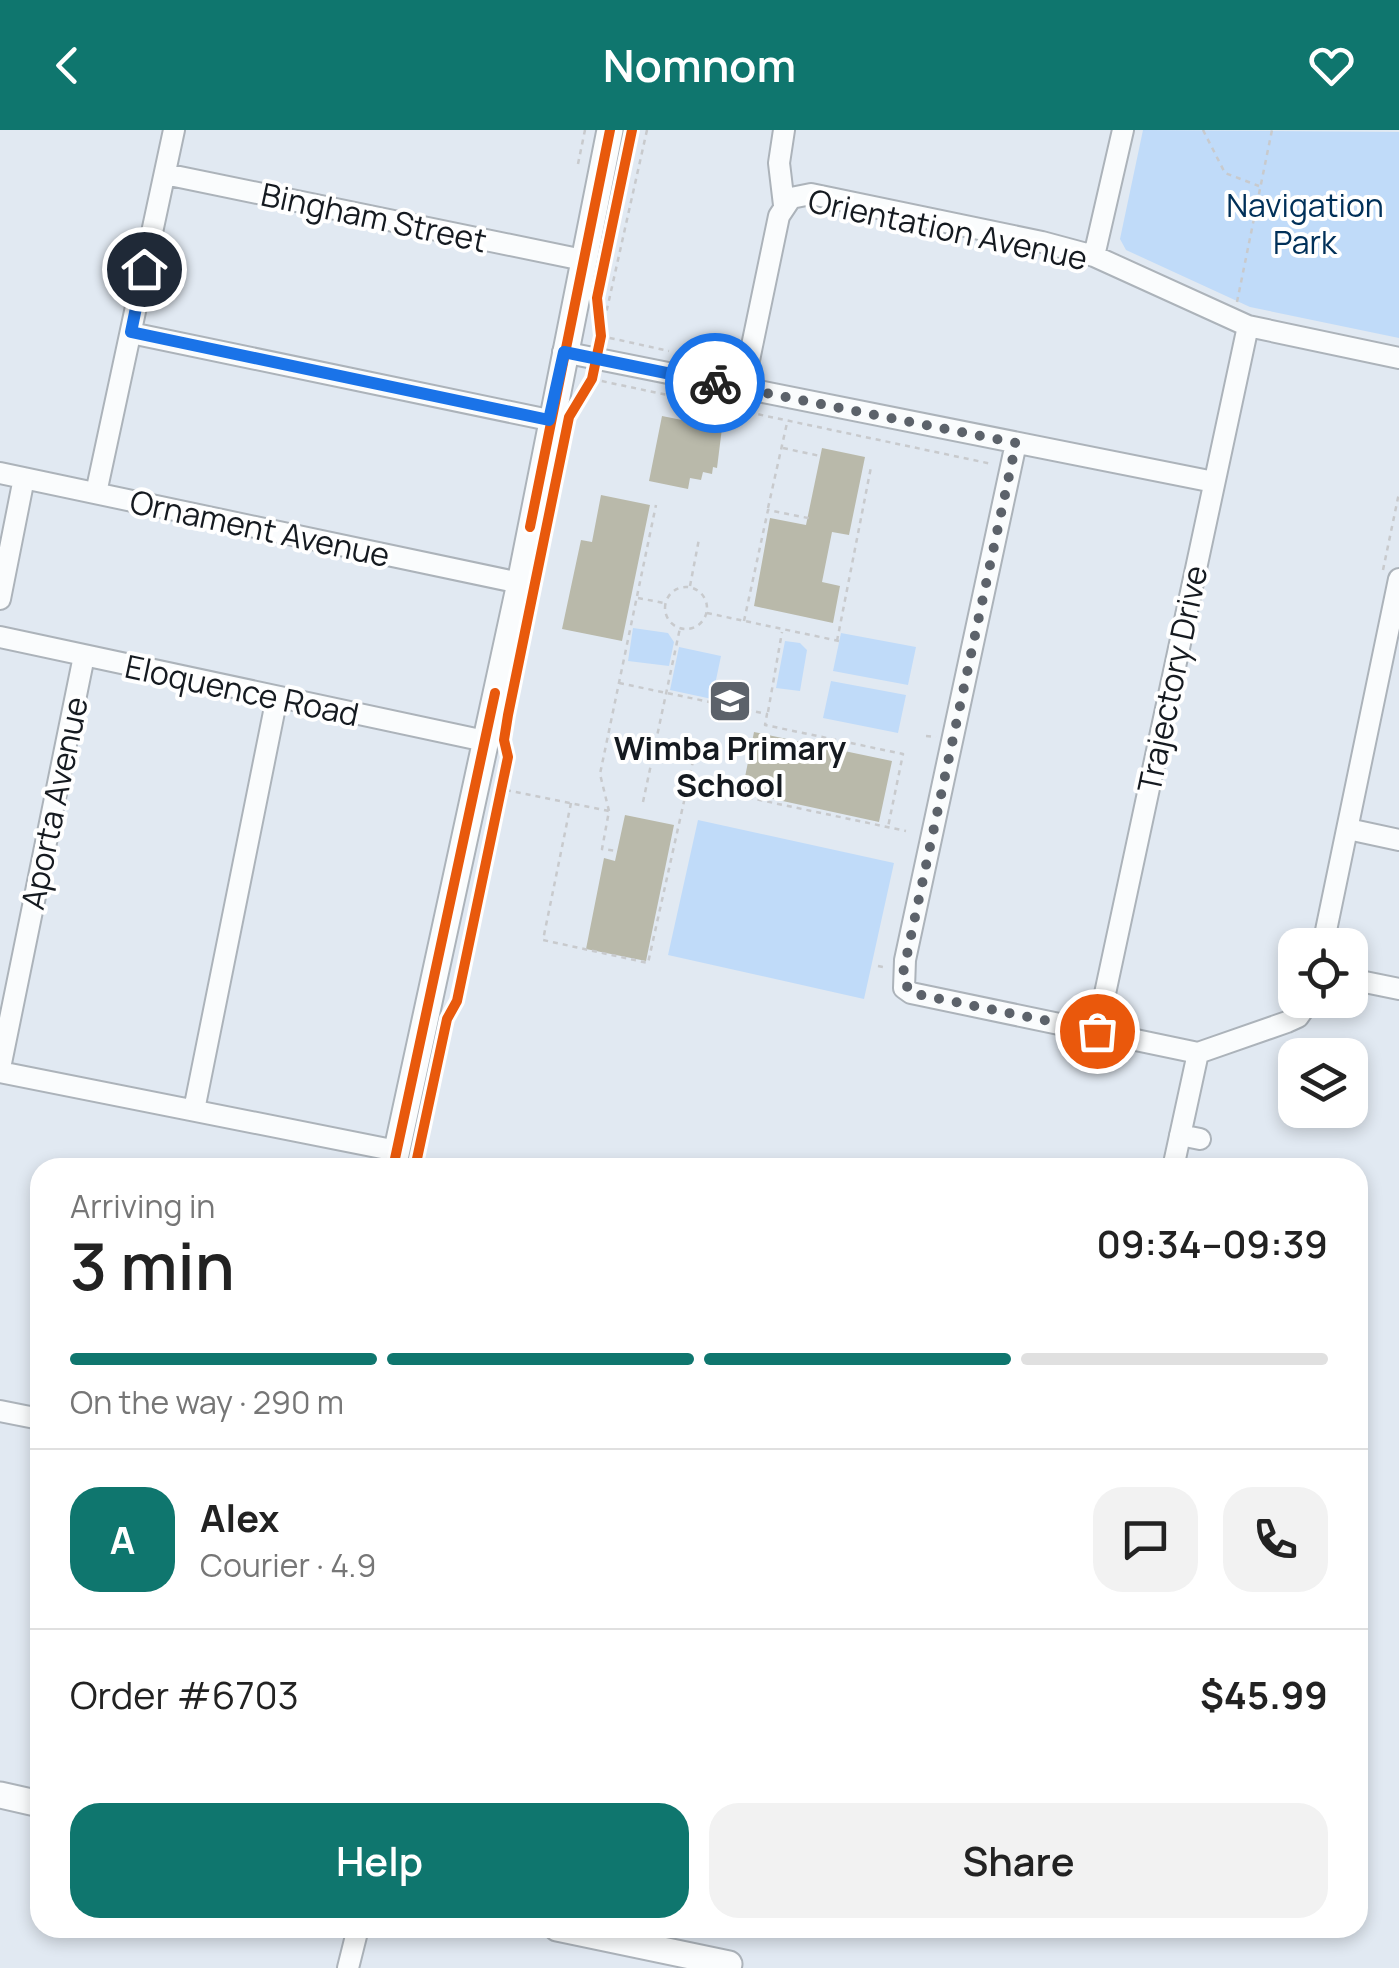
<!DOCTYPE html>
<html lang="en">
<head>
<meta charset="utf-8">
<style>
  body { margin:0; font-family:Manrope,sans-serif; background:#f2f2f2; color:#222; height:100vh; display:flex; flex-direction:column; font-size:38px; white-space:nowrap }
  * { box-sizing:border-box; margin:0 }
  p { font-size:32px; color:#767676 }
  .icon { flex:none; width:55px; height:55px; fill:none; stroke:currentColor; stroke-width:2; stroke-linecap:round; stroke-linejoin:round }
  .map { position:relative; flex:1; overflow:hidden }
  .side { position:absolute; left:30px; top:1028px; width:1338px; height:780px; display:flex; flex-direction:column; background:#fff; border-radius:30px; box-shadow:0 5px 15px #0003 }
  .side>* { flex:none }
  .controls { position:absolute; left:1278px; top:798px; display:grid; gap:20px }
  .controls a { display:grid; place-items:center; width:90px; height:90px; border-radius:20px; background:#fff; box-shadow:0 5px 15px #0003; font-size:50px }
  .pin { position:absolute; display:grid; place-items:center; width:85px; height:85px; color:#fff; margin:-42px; border:5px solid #fff; border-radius:50%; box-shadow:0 2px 10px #0007 }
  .courier { position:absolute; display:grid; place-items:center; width:100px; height:100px; margin:-50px; border:8px solid #1a73e8; border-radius:50%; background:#fff; color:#222; box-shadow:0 2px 12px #0007 }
  .overview em { font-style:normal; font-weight:600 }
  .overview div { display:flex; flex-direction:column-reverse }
  .overview { display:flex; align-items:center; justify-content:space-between; height:170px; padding:0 40px }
  h1 { font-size:65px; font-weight:600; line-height:75px }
  .bar { display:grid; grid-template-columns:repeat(4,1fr); gap:15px 10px; align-content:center; height:120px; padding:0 40px }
  .bar i { height:12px; border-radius:8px; background:#e0e0e0 }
  .bar .selected { background:#0f766e }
  .bar p { grid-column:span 4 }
  .line { display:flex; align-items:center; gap:25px; padding:0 40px; border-top:2px solid #e0e0e0 }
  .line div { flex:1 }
  .round { display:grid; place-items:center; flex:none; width:105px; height:105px; border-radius:30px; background:#f2f2f2 }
  .button { display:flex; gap:20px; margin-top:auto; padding:20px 40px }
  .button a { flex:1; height:115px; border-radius:30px; background:#0f766e; color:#fff; font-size:40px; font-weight:600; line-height:115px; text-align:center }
  .button a+a { background:#f2f2f2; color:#222 }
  header { display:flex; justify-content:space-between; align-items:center; height:130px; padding:0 40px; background:#0f766e; color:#fff; font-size:45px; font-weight:600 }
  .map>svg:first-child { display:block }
  .green { fill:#c0dbf9 }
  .building { fill:#b9b9aa }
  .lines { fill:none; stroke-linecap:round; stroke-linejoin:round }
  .minor-casing { stroke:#acb3ba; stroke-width:24 }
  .tertiary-casing { stroke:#acb3ba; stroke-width:29 }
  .path { stroke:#c8cacd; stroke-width:2.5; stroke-dasharray:5 5; stroke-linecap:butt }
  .minor { stroke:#fafcfd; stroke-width:20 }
  .tertiary { stroke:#fafcfd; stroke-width:25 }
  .cycleway-casing { stroke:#fff; stroke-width:16 }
  .cycleway { stroke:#e8590c; stroke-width:10 }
  .done { stroke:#5c626a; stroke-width:10; stroke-dasharray:0 18 }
  .route { stroke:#1a73e8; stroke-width:12 }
  .labels { text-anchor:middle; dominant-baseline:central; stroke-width:8; stroke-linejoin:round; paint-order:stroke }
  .park-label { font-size:32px; fill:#003059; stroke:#fff }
  .street-label { font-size:32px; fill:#151a20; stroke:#fff }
  .poi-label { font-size:32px; font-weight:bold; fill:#151a20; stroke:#fff }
</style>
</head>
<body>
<header><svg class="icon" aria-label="back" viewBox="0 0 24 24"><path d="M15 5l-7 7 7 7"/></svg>Nomnom<svg class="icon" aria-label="heart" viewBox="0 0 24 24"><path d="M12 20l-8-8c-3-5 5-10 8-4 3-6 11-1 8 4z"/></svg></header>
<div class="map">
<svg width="1399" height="1838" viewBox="0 0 1399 1838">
  <rect width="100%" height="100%" fill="#e1e9f2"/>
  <path class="green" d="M 1143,0 L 1399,2 L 1399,208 L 1250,177 L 1126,120 L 1120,109 Z
    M 633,498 L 668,503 L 674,512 L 669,536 L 628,531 Z
    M 841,503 L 916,517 L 908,555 L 833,541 Z
    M 785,511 L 800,513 L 807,520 L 800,561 L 776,558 Z
    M 679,517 L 721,526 L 712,569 L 670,560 Z
    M 831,551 L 906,565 L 898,603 L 823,588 Z
    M 698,690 L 894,733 L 864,869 L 668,825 Z"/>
  <path class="building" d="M 662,286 L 722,298 L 717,338 L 713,337 L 712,344 L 703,342 L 701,350 L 690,348 L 688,359 L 649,351 Z
    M 822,318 L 865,327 L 849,405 L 832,402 L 822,452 L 840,456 L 833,493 L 754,476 L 770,388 L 806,395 Z
    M 601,365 L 650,375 L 622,511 L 562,499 L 581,410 L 592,412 Z
    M 754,602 L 892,631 L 879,692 L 742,662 Z
    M 625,685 L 674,695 L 646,831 L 586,819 L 604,728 L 615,731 Z"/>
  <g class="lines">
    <g class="minor-casing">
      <path id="minor" d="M 165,44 L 583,130
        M 784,75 L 779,33 L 784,0
        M 1094,126 L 1123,0
        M 131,203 L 549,290
        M 563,222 L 1214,352
        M 743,259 L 779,86 L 791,68 L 811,64 L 1042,112 L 1094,126 L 1248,196 L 1399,228
        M 1016,313 L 905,830 L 904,858 L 911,863 L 1198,923 L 1287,892 L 1298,887 L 1310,870
        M 0,343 L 520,453
        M 96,363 L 174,0
        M 0,469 L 24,348
        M 0,507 L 485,611
        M 1348,699 L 1399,710
        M 1323,815 L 1399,449
        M 1350,849 L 1399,859
        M 1097,901 L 1248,196
        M 0,938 L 84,526
        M 0,942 L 397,1021
        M 194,980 L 277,567
        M 1180,1005 L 1200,1009
        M 1173,1038 L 1198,923
        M 0,1281 L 40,1289
        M 348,1838 L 358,1798"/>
    </g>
    <g class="tertiary-casing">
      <path id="tertiary" d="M 393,1038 L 520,453 L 610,0
        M 0,1665 L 40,1674
        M 557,1798 L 729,1834"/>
    </g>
    <path class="path" d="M 647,0 L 601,206 L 669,221
      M 1203,0 L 1225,43 L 1259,56
      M 578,34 L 585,0
      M 1237,172 L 1272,0
      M 592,249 L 992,334
      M 783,318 L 820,326
      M 768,378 L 787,293
      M 1383,440 L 1399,363
      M 690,456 L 699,409
      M665 478a21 21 0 1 1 42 0a21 21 0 1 1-42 0Z
      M 638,468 L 664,473
      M 707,483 L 839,511
      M 744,491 L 768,380 L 813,389
      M 837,511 L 871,337
      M 619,553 L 767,584 L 765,595 L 903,624 L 888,697
      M 768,582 L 782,502
      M 926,606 L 936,607
      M 689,655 L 906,701
      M 506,660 L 609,681 L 602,719 L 617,721
      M 643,672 L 680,498
      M 571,673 L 543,810 L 648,833 L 693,631 L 655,622
      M 609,681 L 600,644 L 656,375
      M 878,836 L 887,838"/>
    <use href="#minor" class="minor"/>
    <use href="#tertiary" class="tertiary"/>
    <g class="cycleway-casing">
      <path id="cycleway" d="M 530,397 L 610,0
        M 393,1038 L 495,563
        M 415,1038 L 447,889 L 457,871 L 508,627 L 504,610 L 508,585 L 569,287 L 592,249 L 601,206 L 597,168 L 632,0"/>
    </g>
    <use href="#cycleway" class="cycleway"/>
  </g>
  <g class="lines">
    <path class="done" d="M 715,253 L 1016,313 L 902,848 L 911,863 L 1097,901"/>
    <path class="route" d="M 144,139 L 131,202 L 549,290 L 564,222 L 715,253"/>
  </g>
  <defs>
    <g id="school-square" transform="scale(2.25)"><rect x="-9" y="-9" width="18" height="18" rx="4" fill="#5c626a" stroke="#fff"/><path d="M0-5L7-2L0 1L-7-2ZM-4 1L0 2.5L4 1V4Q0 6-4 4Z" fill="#fff"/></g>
  </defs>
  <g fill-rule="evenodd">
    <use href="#school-square" x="730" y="571"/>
  </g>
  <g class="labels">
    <g class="park-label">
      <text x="1305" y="75">Navigation<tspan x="1305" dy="37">Park</tspan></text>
    </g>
    <g class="street-label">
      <text transform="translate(374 87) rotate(12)">Bingham Street</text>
      <text transform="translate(948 99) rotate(12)">Orientation Avenue</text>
      <text transform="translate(260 398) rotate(12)">Ornament Avenue</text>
      <text transform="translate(1172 549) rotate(-78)">Trajectory Drive</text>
      <text transform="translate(242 560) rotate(12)">Eloquence Road</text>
      <text transform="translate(54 673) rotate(-78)">Aporta Avenue</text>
    </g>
    <g class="poi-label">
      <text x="730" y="618">Wimba Primary<tspan x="730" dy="37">School</tspan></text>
    </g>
  </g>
</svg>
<div class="controls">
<a><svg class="icon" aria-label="locate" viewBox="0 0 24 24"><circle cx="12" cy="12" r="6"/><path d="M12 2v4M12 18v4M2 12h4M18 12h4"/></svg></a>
<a><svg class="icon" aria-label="layers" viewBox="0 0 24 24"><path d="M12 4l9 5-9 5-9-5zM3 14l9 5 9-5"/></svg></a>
</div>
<div class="pin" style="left:1097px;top:901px;background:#ea580c"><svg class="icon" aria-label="bag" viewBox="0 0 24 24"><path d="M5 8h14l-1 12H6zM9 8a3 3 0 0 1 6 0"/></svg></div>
<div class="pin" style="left:144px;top:139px;background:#1f2937"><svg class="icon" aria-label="home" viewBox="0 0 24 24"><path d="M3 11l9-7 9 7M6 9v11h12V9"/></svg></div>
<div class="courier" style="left:715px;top:253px"><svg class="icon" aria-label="bike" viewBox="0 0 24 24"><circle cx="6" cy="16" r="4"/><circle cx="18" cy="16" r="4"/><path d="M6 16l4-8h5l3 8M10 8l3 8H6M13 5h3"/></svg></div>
<section class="side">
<div class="overview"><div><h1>3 min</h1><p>Arriving in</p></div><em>09:34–09:39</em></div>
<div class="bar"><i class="selected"></i><i class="selected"></i><i class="selected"></i><i></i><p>On the way · 290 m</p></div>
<div class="line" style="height:180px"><b class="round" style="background:#0f766e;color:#fff">A</b><div><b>Alex</b><p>Courier · 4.9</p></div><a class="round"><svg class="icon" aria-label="chat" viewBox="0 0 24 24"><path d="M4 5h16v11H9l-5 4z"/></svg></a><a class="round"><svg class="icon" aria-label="phone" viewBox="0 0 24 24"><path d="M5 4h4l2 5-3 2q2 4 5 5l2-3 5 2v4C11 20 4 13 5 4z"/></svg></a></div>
<div class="line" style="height:130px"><div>Order #6703</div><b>$45.99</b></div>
<div class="button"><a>Help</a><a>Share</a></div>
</section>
</div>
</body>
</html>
